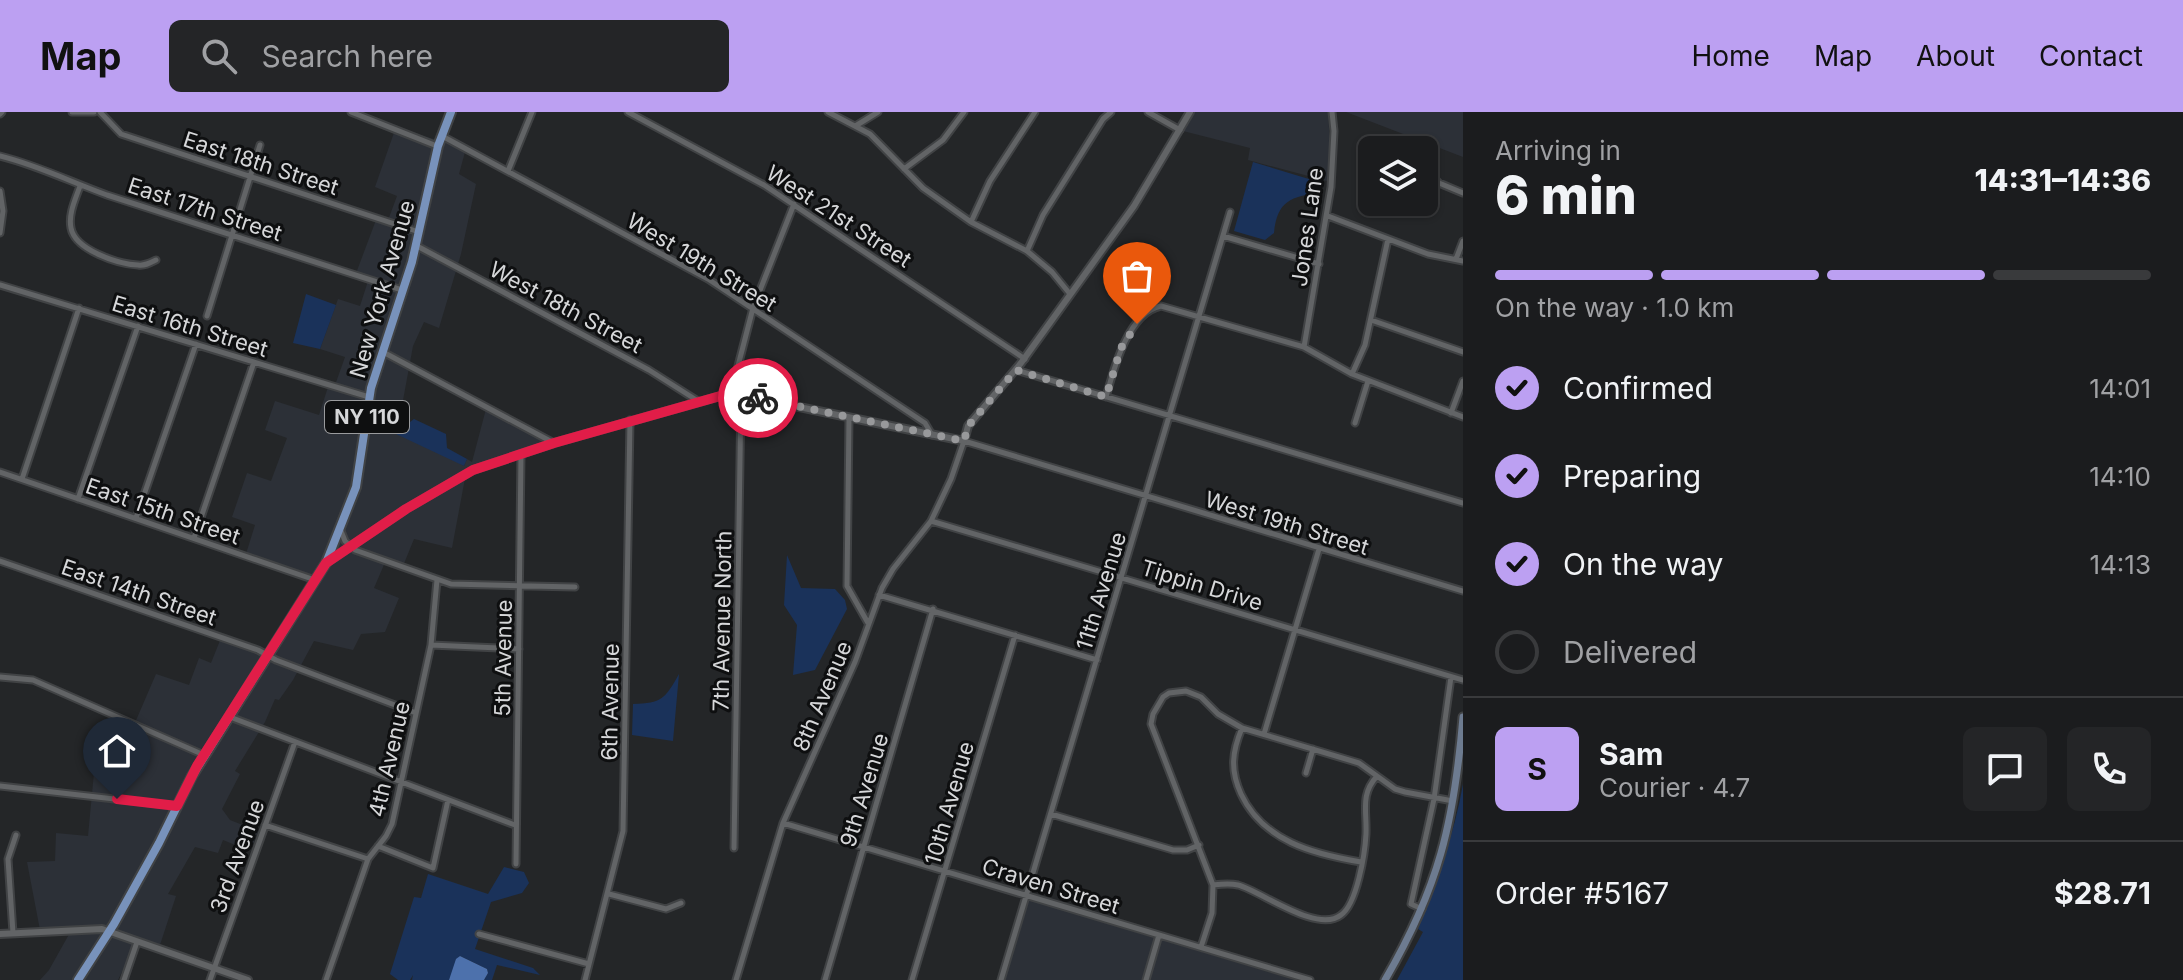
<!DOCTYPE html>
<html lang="en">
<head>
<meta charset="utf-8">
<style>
  body { margin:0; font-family:Inter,sans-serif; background:#242527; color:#f1f3f6; height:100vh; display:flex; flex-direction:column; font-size:30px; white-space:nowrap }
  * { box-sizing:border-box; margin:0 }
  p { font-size:26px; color:#a0a1a4 }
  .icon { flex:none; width:44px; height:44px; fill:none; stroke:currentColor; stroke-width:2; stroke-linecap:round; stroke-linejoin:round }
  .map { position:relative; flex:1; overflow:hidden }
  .sheet { display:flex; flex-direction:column; background:#1b1c1e; width:720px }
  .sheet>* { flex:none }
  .fabs { position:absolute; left:1358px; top:24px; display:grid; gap:16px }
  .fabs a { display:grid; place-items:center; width:80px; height:80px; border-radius:12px; background:#1b1c1e; box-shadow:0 2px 6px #0004,0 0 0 2px #393a3c; font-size:40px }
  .pin { position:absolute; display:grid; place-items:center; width:68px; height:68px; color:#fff; margin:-82px -34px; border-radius:50% 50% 50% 0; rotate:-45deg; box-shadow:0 0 8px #0007 }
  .pin .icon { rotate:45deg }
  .courier { position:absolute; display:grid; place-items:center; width:80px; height:80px; margin:-40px; border:6px solid #e11d48; border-radius:50%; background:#fff; color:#222; box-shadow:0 2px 10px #0007 }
  .overview em { font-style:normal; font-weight:800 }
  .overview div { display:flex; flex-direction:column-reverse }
  .overview { display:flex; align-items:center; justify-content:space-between; height:136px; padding:0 32px }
  h1 { font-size:52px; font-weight:800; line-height:60px }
  .bar { display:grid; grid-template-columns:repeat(4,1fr); gap:12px 8px; align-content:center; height:96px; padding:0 32px }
  .bar i { height:10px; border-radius:6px; background:#393a3c }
  .bar .active { background:#bca0f2 }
  .bar p { grid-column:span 4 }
  .line { display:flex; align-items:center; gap:20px; padding:0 32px; border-top:2px solid #393a3c }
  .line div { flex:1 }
  .round { display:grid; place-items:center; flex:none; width:84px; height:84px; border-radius:12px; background:#242527 }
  ol { padding:0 32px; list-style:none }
  li { display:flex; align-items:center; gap:24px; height:88px }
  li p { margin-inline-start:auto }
  li .icon { padding:8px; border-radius:50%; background:#bca0f2; color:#111; stroke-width:4 }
  li:last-child { color:#a0a1a4 }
  li i { width:44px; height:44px; border:4px solid #393a3c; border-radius:50% }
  header { display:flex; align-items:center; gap:48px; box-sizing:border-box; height:112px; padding:0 40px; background:#bca0f2; color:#111 }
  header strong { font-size:38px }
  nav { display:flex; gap:44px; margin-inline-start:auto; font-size:28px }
  .search { width:560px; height:72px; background:#242527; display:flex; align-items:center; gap:20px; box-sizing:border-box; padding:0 28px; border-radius:12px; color:#a0a1a4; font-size:30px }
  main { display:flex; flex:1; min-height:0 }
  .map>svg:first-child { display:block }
  .built { fill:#2c3037 }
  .green { fill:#1a325a }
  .water { fill:#4d71ac }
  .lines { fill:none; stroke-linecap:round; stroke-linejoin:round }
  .minor-casing { stroke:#414345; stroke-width:9 }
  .tertiary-casing { stroke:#414345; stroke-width:10 }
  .secondary-casing { stroke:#414345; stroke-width:11 }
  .primary-casing { stroke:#414345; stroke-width:12 }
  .minor { stroke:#626466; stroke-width:5 }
  .tertiary { stroke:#626466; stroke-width:6 }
  .secondary { stroke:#6d7b90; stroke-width:7 }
  .primary { stroke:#7892bb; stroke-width:8 }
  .done { stroke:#98999b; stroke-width:8; stroke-dasharray:0 14.4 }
  .route { stroke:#e11d48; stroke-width:10 }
  .labels { text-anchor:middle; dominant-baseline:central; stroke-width:6; stroke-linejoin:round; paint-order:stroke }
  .shield { fill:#0e0f10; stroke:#9a9b9d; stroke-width:2 }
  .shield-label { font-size:20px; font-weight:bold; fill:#d6d7d9 }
  .street-label { font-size:22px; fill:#d6d7d9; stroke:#0e0f10 }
</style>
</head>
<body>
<header>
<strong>Map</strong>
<div class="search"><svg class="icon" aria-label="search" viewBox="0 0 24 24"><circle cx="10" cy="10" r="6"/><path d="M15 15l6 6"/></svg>Search here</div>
<nav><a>Home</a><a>Map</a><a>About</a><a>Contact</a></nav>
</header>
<main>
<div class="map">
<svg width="1463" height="868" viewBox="0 0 1463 868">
  <rect width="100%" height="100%" fill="#242628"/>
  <path class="built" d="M 1195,0 L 1328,0 L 1330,32 L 1327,69 L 1248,48 L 1250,36 L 1183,19 Z
    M 1346,0 L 1463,0 L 1463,45 Z
    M 396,15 L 449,32 L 465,40 L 459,62 L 476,72 L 461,142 L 439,216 L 424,210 L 413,234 L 399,310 L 385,304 L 464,354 L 467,347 L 472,350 L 486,297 L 551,331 L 466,361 L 452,436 L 414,427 L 403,454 L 386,448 L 374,476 L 399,486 L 385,520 L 361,522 L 353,538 L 314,529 L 293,568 L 279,588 L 275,587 L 265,610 L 235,659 L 240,662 L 222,697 L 230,708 L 258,719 L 250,739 L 223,728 L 218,741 L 195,735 L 168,782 L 176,784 L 158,839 L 136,831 L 118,868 L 40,868 L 49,858 L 72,817 L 40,818 L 27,750 L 55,749 L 56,721 L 88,724 L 95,650 L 109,650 L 112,604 L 134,613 L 156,562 L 189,573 L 199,546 L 211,551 L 221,526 L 257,539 L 268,545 L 316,469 L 245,445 L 255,413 L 232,405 L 247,361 L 271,369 L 287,326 L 265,318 L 275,289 L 319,303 L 328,275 L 334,276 L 345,245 L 320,237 L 338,187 L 360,194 L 368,169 L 355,164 L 376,108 L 387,111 L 397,84 L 375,75 Z
    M 1029,788 L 1295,868 L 1005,868 Z"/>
  <path class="green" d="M 1253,50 L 1322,71 L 1321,81 C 1291,84 1277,89 1274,121 L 1265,128 L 1234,119 Z
    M 306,182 L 336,193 L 320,237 L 293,231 Z
    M 385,304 L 406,313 L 414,307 L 446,322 L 447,336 L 467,347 L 464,354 L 379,314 Z
    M 787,443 L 801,476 L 835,477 L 845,488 L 847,497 L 815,558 L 793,563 L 797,513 L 784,493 Z
    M 679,562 L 673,629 L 632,623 L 633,592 C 662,591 665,587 679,562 Z
    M 1463,672 L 1463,868 L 1397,868 L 1423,820 L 1418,817 C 1437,769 1454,723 1463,672 Z
    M 504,755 L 524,760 L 529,771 L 522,781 L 491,790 L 475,837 L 533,856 L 540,863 L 497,853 L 492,868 L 484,868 L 488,861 L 487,857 L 460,844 L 449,868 L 412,868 L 413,863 L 410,868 L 398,868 L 390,862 L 414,785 L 421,786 L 428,762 L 488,782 Z"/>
  <path class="water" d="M 460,844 L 487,857 L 488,861 L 484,868 L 449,868 L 456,847 Z"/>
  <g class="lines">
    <g class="minor-casing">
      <path id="minor" d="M 72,0 L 94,0
        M 100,0 L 121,22 L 419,120
        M 351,0 L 437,34
        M 628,0 L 764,73 L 1025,247
        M 828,0 L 870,22 L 923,76 L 971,110 L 1027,139 L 1052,160 L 1070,182
        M 1148,0 L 1180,18
        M 0,2 L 2,0
        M 857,13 L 878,0
        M 442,24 L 708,167 L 925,311 L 932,323
        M 0,44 C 37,53 71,70 107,83 L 402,178
        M 1424,55 L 1439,71 L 1463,81
        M 904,57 L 943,28 L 964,0
        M 508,59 L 532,0
        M 80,74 C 76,86 68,102 71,116 C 75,138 118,152 138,153 C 145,154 150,151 156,148
        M 0,79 L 3,99 L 0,121
        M 1328,104 L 1428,142 L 1463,149
        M 971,110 L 990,69 L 1035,0
        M 1223,124 L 1319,152
        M 417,134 L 649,258 L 698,289
        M 1027,139 L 1043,103 L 1103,7 L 1111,0
        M 1456,147 L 1463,129
        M 1143,163 L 1145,182 L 1152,196
        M 0,173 L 369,285
        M 207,204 L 260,33
        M 1371,208 L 1463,240
        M 1304,235 L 1331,75 L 1334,19 L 1332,0
        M 383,240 L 554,331
        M 1016,258 L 1463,391
        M 1352,262 L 1365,233 L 1388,127
        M 731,281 L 753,196 L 794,92
        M 1106,285 C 1114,256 1128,201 1161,194 L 1304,235 L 1352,262 L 1463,305
        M 1451,301 L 1463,269
        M 849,306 L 847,474 L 868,511
        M 1355,311 L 1368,269
        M 0,360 L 315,468
        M 22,367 L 79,196
        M 78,387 L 138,214
        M 136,406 L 196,232
        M 931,409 L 1463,568
        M 341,419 L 345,429 L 355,438 L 451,472 L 575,475
        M 194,426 L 254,250
        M 0,449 L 258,538 L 276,548 L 416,601
        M 879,483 L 1097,548
        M 431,533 L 519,537
        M 0,565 L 33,568 L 204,643
        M 230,605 L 515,713
        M 1242,616 C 1232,640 1230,658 1241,682 C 1263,729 1313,742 1361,750
        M 1264,622 L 1319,437
        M 1306,661 L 1313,637
        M 0,674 L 176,694
        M 1051,702 L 1173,738 L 1187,738 L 1199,733
        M 783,711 L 1310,868
        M 265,713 L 368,747
        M 378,734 L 433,756 L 448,688
        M 734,736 L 741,283
        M 516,752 L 521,342
        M 1213,773 C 1222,772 1229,771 1238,773 C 1261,779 1317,822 1341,803 C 1357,792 1365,741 1366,722 C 1367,698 1360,683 1377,664
        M 609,782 L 666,797 L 681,791
        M 1422,797 L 1411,792 L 1434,687 L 1451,565
        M 13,821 L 8,747 L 16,723
        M 479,822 L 589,852
        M 1201,835 L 1212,801 L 1213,773 L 1151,612 L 1153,602 L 1163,585 L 1169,581 L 1186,579 L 1201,585 L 1218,602 L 1242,616 L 1359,651 L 1395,677 L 1405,680 L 1453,689
        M 124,868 L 137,830
        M 210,868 L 295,630
        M 326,868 L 368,747 L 386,724 L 392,712 L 431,533 L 437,468
        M 585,868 L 623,719 L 630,308
        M 736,868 L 783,711 L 855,550 L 882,476 L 893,457 L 931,409 L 951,367 L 964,329 L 1463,479
        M 825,868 L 933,497
        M 912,868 L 1015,523
        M 1001,868 L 1230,100
        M 1146,868 L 1159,823"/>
    </g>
    <g class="tertiary-casing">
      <path id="tertiary" d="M 326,451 L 406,397 L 473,358 L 554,331 L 731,281 L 964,329 L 968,314 L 1021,251 L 1134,94 L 1190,0
        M 0,822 L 102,817 L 248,868"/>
    </g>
    <g class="secondary-casing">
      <path id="secondary" d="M 1385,868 C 1439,775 1454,711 1463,605"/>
    </g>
    <g class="primary-casing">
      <path id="primary" d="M 78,868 L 114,812 L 159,731 L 192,664 L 326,451 L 356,375 L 371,276 L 412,150 L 438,34 L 451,0"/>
    </g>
    <use href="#minor" class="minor"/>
    <use href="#tertiary" class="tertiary"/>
    <use href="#secondary" class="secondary"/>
    <use href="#primary" class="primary"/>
  </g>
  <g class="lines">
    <path class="done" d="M 758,286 L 964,329 L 968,314 L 1016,258 L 1106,285 L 1121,236 L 1137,212"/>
    <path class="route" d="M 117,687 L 177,694 L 197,654 L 326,451 L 406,397 L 473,358 L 554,331 L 731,281 L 758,286"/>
  </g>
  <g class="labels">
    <rect class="shield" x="325" y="289" width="84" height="32" rx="6"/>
    <g class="shield-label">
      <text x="367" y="305">NY 110</text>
    </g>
    <g class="street-label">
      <text transform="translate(261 51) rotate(18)">East 18th Street</text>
      <text transform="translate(205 97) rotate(18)">East 17th Street</text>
      <text transform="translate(839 104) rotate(33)">West 21st Street</text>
      <text transform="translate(1307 115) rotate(-82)">Jones Lane</text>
      <text transform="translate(702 150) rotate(31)">West 19th Street</text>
      <text transform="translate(382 177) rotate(-74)">New York Avenue</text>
      <text transform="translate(566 195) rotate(28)">West 18th Street</text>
      <text transform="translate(190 214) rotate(17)">East 16th Street</text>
      <text transform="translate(163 399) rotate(19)">East 15th Street</text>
      <text transform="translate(1287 411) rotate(17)">West 19th Street</text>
      <text transform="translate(1202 473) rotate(17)">Tippin Drive</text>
      <text transform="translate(1101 479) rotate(-73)">11th Avenue</text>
      <text transform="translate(139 480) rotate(19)">East 14th Street</text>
      <text transform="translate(722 509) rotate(-89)">7th Avenue North</text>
      <text transform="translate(503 546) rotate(-89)">5th Avenue</text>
      <text transform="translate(822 584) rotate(-67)">8th Avenue</text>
      <text transform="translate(610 590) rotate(-89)">6th Avenue</text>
      <text transform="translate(389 647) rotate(-77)">4th Avenue</text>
      <text transform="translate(864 678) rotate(-73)">9th Avenue</text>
      <text transform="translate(949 691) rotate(-74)">10th Avenue</text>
      <text transform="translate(237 744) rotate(-70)">3rd Avenue</text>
      <text transform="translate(1051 774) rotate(17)">Craven Street</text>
    </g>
  </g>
</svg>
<div class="fabs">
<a><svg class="icon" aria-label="layers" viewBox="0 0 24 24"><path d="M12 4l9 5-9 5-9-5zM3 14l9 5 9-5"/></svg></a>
</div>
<div class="pin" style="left:1137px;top:212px;background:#ea580c"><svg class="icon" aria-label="bag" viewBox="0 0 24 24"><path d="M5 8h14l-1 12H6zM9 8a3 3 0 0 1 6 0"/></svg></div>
<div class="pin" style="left:117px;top:687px;background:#1f2937"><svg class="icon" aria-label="home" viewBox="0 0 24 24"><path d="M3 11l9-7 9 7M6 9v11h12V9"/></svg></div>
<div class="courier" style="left:758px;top:286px"><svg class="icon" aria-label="bike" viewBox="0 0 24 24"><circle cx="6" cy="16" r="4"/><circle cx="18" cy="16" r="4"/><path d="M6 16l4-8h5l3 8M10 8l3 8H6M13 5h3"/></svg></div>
</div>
<section class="sheet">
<div class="overview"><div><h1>6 min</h1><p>Arriving in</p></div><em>14:31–14:36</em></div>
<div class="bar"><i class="active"></i><i class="active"></i><i class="active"></i><i></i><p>On the way · 1.0 km</p></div>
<ol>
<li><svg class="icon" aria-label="check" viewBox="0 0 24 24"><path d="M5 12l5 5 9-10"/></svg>Confirmed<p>14:01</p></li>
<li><svg class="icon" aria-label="check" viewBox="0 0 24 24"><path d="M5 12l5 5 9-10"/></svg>Preparing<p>14:10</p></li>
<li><svg class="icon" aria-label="check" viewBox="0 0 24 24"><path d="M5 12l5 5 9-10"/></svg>On the way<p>14:13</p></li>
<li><i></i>Delivered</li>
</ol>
<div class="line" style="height:144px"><b class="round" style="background:#bca0f2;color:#111">S</b><div><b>Sam</b><p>Courier · 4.7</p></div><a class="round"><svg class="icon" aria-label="chat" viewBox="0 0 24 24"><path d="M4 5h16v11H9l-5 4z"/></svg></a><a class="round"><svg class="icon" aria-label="phone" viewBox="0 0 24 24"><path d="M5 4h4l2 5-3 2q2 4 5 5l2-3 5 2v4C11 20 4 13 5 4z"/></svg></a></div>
<div class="line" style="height:104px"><div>Order #5167</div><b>$28.71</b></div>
</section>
</main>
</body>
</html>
